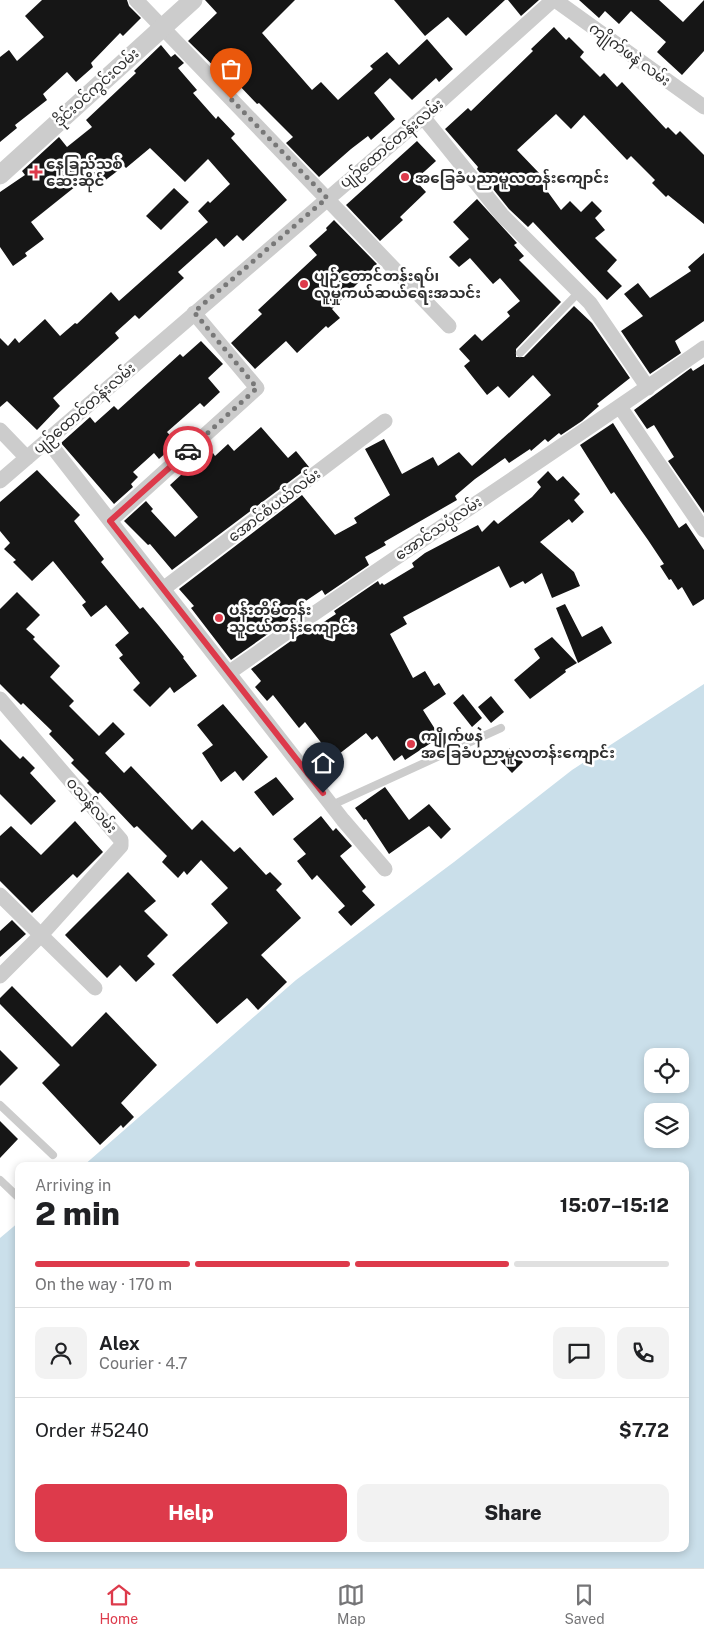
<!DOCTYPE html>
<html lang="en">
<head>
<meta charset="utf-8">
<style>
  body { margin:0; font-family:"Public Sans","Noto Sans Myanmar",sans-serif; background:#f2f2f2; color:#202124; height:100vh; display:flex; flex-direction:column; font-size:19px; white-space:nowrap }
  * { box-sizing:border-box; margin:0 }
  p { font-size:16px; color:#757577 }
  .icon { flex:none; width:28px; height:28px; fill:none; stroke:currentColor; stroke-width:2; stroke-linecap:round; stroke-linejoin:round }
  .map { position:relative; flex:1; overflow:hidden }
  .side { position:absolute; left:15px; top:1162px; width:674px; height:390px; display:flex; flex-direction:column; background:#fff; border-radius:10px; box-shadow:0 2px 8px #0003 }
  .side>* { flex:none }
  .tools { position:absolute; left:644px; top:1048px; display:grid; gap:10px }
  .tools a { display:grid; place-items:center; width:45px; height:45px; border-radius:10px; background:#fff; box-shadow:0 2px 8px #0003; font-size:25px }
  .pin { position:absolute; display:grid; place-items:center; width:42px; height:42px; color:#fff; margin:-51px -21px; border-radius:50% 50% 50% 0; rotate:-45deg; box-shadow:0 0 5px #0007 }
  .pin .icon { rotate:45deg }
  .courier { position:absolute; display:grid; place-items:center; width:50px; height:50px; margin:-25px; border:4px solid #dd3a4b; border-radius:50%; background:#fff; color:#222; box-shadow:0 1px 6px #0007 }
  .headline em { font-style:normal; font-weight:800 }
  .headline div { display:flex; flex-direction:column-reverse }
  .headline { display:flex; align-items:center; justify-content:space-between; height:85px; padding:0 20px }
  h1 { font-size:32px; font-weight:800; line-height:38px }
  .bar { display:grid; grid-template-columns:repeat(4,1fr); gap:8px 5px; align-content:center; height:60px; padding:0 20px }
  .bar i { height:6px; border-radius:4px; background:#e0e0e0 }
  .bar .selected { background:#dd3a4b }
  .bar p { grid-column:span 4 }
  .line { display:flex; align-items:center; gap:12px; padding:0 20px; border-top:1px solid #e0e0e0 }
  .line div { flex:1 }
  .round { display:grid; place-items:center; flex:none; width:52px; height:52px; border-radius:10px; background:#f2f2f2 }
  .button { display:flex; gap:10px; margin-top:auto; padding:10px 20px }
  .button a { flex:1; height:58px; border-radius:10px; background:#dd3a4b; color:#fff; font-size:20px; font-weight:800; line-height:58px; text-align:center }
  .button a+a { background:#f2f2f2; color:#202124 }
  .dock { display:flex; justify-content:space-around; align-items:center; height:70px; border-top:1px solid #e0e0e0; background:#fff; font-size:14px; color:#757577 }
  .dock a { display:grid; justify-items:center; gap:2px }
  .dock .selected { color:#dd3a4b }
  .map>svg:first-child { display:block }
  .water { fill:#cadfea; fill-rule:evenodd }
  .building { fill:#161616 }
  .lines { fill:none; stroke-linecap:round; stroke-linejoin:round }
  .service { stroke:#ccc; stroke-width:8 }
  .minor { stroke:#ccc; stroke-width:15 }
  .tertiary { stroke:#ccc; stroke-width:19 }
  .done { stroke:#787878; stroke-width:5; stroke-dasharray:0 9 }
  .route { stroke:#dd3a4b; stroke-width:6 }
  .poi-dot { fill:#dd3a4b; stroke:#fff; stroke-width:2 }
  .labels { text-anchor:middle; dominant-baseline:central; stroke-width:5; stroke-linejoin:round; paint-order:stroke }
  .street-label { font-size:15px; fill:#2f2f2f; stroke:#fff }
  .poi-label { font-size:15px; font-weight:bold; fill:#2f2f2f; stroke:#fff; text-anchor:start }
</style>
</head>
<body>
<div class="map">
<svg width="704" height="1568" viewBox="0 0 704 1568">
  <rect width="100%" height="100%" fill="#fff"/>
  <path class="water" d="M 704,684 L 704,1568 L 0,1568 L 0,1238 L 19,1222 L 19,1549 L 685,1549 L 685,1166 L 83,1166 L 296,980 L 454,862 L 572,770 ZM 652,1056 L 680,1056 L 680,1084 L 652,1084 ZM 652,1111 L 680,1111 L 680,1139 L 652,1139 Z"/>
  <path class="building" d="M 42,0 L 127,0 L 129,6 L 141,18 L 123,36 L 120,33 L 91,63 L 93,67 L 76,82 L 67,72 L 43,94 L 47,100 L 15,125 L 17,128 L 0,142 L 0,57 L 9,50 L 17,61 L 44,37 L 25,16 Z
    M 205,0 L 295,0 L 262,33 L 312,90 L 321,82 L 338,100 L 373,69 L 370,66 L 387,52 L 399,65 L 427,39 L 453,69 L 439,82 L 436,78 L 412,100 L 390,78 L 374,93 L 395,119 L 371,140 L 368,136 L 351,149 L 319,177 L 286,143 L 293,137 L 259,103 L 257,104 L 236,82 L 233,85 L 188,41 L 217,13 Z
    M 394,0 L 505,0 L 466,36 L 448,17 L 425,36 Z
    M 508,0 L 539,0 L 521,16 Z
    M 579,0 L 659,0 L 683,22 L 704,0 L 704,51 L 682,75 L 657,52 L 666,42 L 631,11 L 619,24 L 605,11 L 599,18 Z
    M 554,27 L 566,40 L 569,37 L 584,52 L 580,57 L 600,77 L 604,73 L 617,87 L 622,82 L 666,129 L 668,127 L 676,135 L 680,131 L 704,155 L 704,224 L 668,195 L 666,197 L 652,183 L 655,180 L 631,156 L 627,160 L 584,115 L 571,129 L 556,114 L 517,150 L 540,174 L 537,177 L 561,210 L 570,201 L 581,212 L 592,201 L 602,211 L 595,218 L 605,230 L 595,238 L 617,260 L 607,271 L 622,286 L 607,300 L 533,222 L 528,227 L 509,209 L 477,169 L 478,167 L 445,129 L 468,108 L 471,111 L 533,51 L 531,49 Z
    M 161,45 L 171,57 L 175,54 L 184,63 L 178,68 L 197,90 L 193,93 L 216,119 L 218,116 L 235,134 L 231,138 L 287,200 L 243,241 L 237,235 L 224,247 L 216,238 L 178,272 L 184,278 L 139,319 L 135,315 L 115,333 L 119,338 L 53,398 L 60,406 L 37,430 L 7,401 L 0,407 L 0,338 L 8,346 L 15,338 L 19,343 L 45,319 L 60,336 L 75,323 L 77,324 L 111,292 L 119,301 L 208,222 L 198,211 L 208,201 L 210,203 L 230,184 L 208,159 L 185,182 L 150,148 L 126,168 L 124,166 L 99,185 L 91,174 L 31,222 L 44,239 L 25,253 L 27,256 L 13,266 L 0,247 L 0,192 L 25,175 L 22,171 L 59,137 L 67,147 L 92,127 L 86,120 L 136,73 L 134,71 Z
    M 417,141 L 436,161 L 415,180 L 426,192 L 400,217 L 403,220 L 380,241 L 346,205 Z
    M 174,188 L 189,202 L 161,230 L 146,216 Z
    M 477,199 L 517,243 L 514,245 L 524,256 L 519,260 L 561,302 L 516,349 L 516,357 L 524,357 L 574,306 L 592,323 L 630,378 L 597,404 L 599,406 L 582,421 L 561,435 L 559,433 L 548,442 L 545,439 L 531,451 L 530,449 L 509,463 L 505,458 L 475,479 L 455,496 L 457,500 L 384,542 L 386,545 L 365,557 L 369,565 L 325,595 L 322,590 L 288,613 L 292,617 L 231,660 L 191,608 L 194,606 L 179,589 L 302,495 L 335,535 L 357,523 L 354,518 L 390,495 L 365,449 L 384,439 L 402,474 L 433,457 L 438,466 L 459,452 L 472,466 L 551,395 L 533,375 L 509,398 L 498,386 L 487,395 L 464,366 L 470,361 L 459,349 L 475,334 L 482,341 L 510,316 L 507,312 L 520,301 L 500,278 L 493,284 L 470,258 L 459,267 L 449,257 L 469,239 L 453,222 Z
    M 334,220 L 377,264 L 332,309 L 340,318 L 328,328 L 326,326 L 297,353 L 286,341 L 255,369 L 231,343 L 262,314 L 258,310 L 317,255 L 309,246 L 327,230 L 326,228 Z
    M 704,253 L 704,321 L 675,341 L 681,353 L 650,374 L 621,331 L 643,316 L 624,294 L 638,283 L 650,298 L 691,271 L 688,267 Z
    M 201,341 L 223,364 L 208,378 L 220,392 L 204,407 L 200,403 L 167,432 L 177,443 L 159,459 L 154,453 L 133,472 L 138,477 L 131,484 L 133,487 L 114,504 L 61,443 L 90,417 L 95,423 L 114,406 L 118,410 L 180,354 L 183,357 Z
    M 704,364 L 704,513 L 668,461 L 674,457 L 654,425 L 647,429 L 634,410 L 691,368 L 693,371 Z
    M 613,423 L 679,528 L 686,523 L 704,550 L 704,599 L 693,606 L 682,587 L 678,590 L 671,579 L 669,580 L 660,566 L 664,564 L 648,540 L 614,492 L 611,494 L 580,445 Z
    M 261,427 L 288,458 L 296,451 L 309,467 L 172,570 L 150,544 L 148,545 L 124,521 L 146,501 L 153,509 L 151,511 L 175,537 L 198,517 L 170,485 L 194,463 L 197,466 L 213,453 L 215,456 L 228,444 L 234,451 Z
    M 37,470 L 80,515 L 74,521 L 104,559 L 101,562 L 140,609 L 143,607 L 159,626 L 184,657 L 183,658 L 197,676 L 174,693 L 170,687 L 150,707 L 133,690 L 140,683 L 119,658 L 123,655 L 115,645 L 129,633 L 106,605 L 91,617 L 82,605 L 86,602 L 53,561 L 32,581 L 13,562 L 16,560 L 4,549 L 10,543 L 0,531 L 0,502 Z
    M 548,471 L 557,481 L 563,476 L 580,494 L 574,500 L 584,512 L 572,523 L 569,519 L 540,542 L 574,572 L 580,586 L 552,598 L 542,573 L 525,584 L 523,581 L 510,588 L 499,566 L 403,617 L 407,624 L 390,634 L 413,678 L 425,671 L 434,686 L 439,683 L 446,694 L 423,710 L 440,737 L 405,760 L 402,755 L 394,761 L 377,736 L 372,740 L 366,733 L 339,754 L 344,762 L 328,773 L 313,752 L 323,745 L 305,722 L 299,728 L 273,695 L 267,701 L 255,687 L 261,681 L 251,669 L 305,631 L 307,633 L 336,614 L 334,611 L 378,581 L 380,585 L 382,583 L 384,585 L 414,567 L 412,563 L 425,553 L 478,525 L 482,532 L 494,520 L 498,524 L 532,497 L 541,487 L 537,482 Z
    M 17,592 L 40,615 L 26,629 L 35,637 L 33,639 L 60,666 L 50,677 L 74,701 L 69,706 L 99,736 L 113,722 L 125,734 L 105,753 L 124,773 L 131,766 L 192,830 L 202,820 L 234,852 L 240,847 L 266,875 L 270,872 L 282,884 L 276,890 L 301,918 L 261,955 L 287,982 L 258,1010 L 247,998 L 217,1024 L 172,975 L 228,923 L 211,904 L 228,888 L 201,860 L 187,875 L 184,871 L 178,878 L 162,862 L 167,856 L 137,826 L 134,828 L 100,792 L 98,794 L 87,783 L 89,781 L 71,763 L 74,760 L 49,734 L 52,731 L 23,703 L 21,705 L 0,684 L 0,609 Z
    M 565,604 L 582,637 L 602,626 L 612,643 L 578,663 L 556,608 Z
    M 552,637 L 577,663 L 565,670 L 566,672 L 530,699 L 514,680 L 540,658 L 534,649 Z
    M 463,694 L 482,718 L 472,727 L 453,703 Z
    M 491,696 L 504,712 L 491,723 L 478,707 Z
    M 223,704 L 268,757 L 243,781 L 235,771 L 221,782 L 202,753 L 213,745 L 197,725 Z
    M 0,739 L 20,759 L 23,756 L 35,768 L 30,773 L 56,801 L 31,825 L 0,794 Z
    M 509,748 L 523,762 L 512,773 L 498,758 Z
    M 276,777 L 294,799 L 273,816 L 254,792 Z
    M 385,787 L 409,820 L 429,804 L 451,829 L 441,839 L 429,826 L 389,854 L 366,819 L 364,820 L 355,808 Z
    M 321,816 L 333,831 L 336,828 L 352,846 L 340,856 L 366,887 L 362,891 L 375,905 L 351,926 L 338,912 L 345,906 L 317,875 L 312,880 L 297,861 L 306,854 L 293,839 Z
    M 75,821 L 103,852 L 77,878 L 73,874 L 32,913 L 0,881 L 0,836 L 11,826 L 41,855 Z
    M 128,872 L 156,901 L 144,911 L 168,935 L 147,956 L 155,964 L 136,982 L 120,965 L 107,978 L 65,935 Z
    M 12,920 L 26,934 L 0,957 L 0,931 Z
    M 12,986 L 72,1047 L 106,1012 L 157,1065 L 121,1103 L 134,1117 L 123,1128 L 121,1125 L 100,1145 L 42,1083 L 60,1065 L 0,1004 L 0,998 Z
    M 0,1050 L 18,1068 L 0,1086 Z
    M 0,1121 L 18,1139 L 0,1158 Z"/>
  <g class="lines">
    <path class="service" d="M 520,353 L 579,292
      M 332,805 L 501,728
      M 0,1105 L 53,1155
      M 0,1180 L 19,1198"/>
    <path class="minor" d="M 136,0 L 449,326
      M 555,0 L 704,107
      M 423,117 L 502,215 L 590,303 L 648,388
      M 620,407 L 704,530
      M 0,430 L 27,458
      M 47,440 L 343,820 L 385,869
      M 0,481 L 423,117 L 553,0
      M 110,521 L 257,388 L 194,313
      M 163,589 L 385,421
      M 230,672 C 386,562 547,458 704,348
      M 0,699 L 121,840 L 121,846 L 42,934 L 0,976
      M 0,895 L 95,988"/>
    <path class="tertiary" d="M 0,175 L 193,0"/>
  </g>
  <g class="lines">
    <path class="done" d="M 188,451 L 257,388 L 194,312 L 327,198 L 231,99"/>
    <path class="route" d="M 188,451 L 110,521 L 323,793"/>
  </g>
  <g class="poi-dot">
    <path d="M33.5 164.5h5v5h5v5h-5v5h-5v-5h-5v-5h5z"/>
    <circle cx="405" cy="177" r="5"/>
    <circle cx="304" cy="284" r="5"/>
    <circle cx="219" cy="618" r="5"/>
    <circle cx="411" cy="744" r="5"/>
  </g>
  <g class="labels">
    <g class="street-label">
      <text transform="translate(630 54) rotate(36)">ကျိုက်ဖနဲ လမ်း</text>
      <text transform="translate(96 87) rotate(-42)">ဒိုင်းဝင်ကွင်းလမ်း</text>
      <text transform="translate(391 143) rotate(-40)">ပျဉ်ထောင်တန်းလမ်း</text>
      <text transform="translate(84 408) rotate(-41)">ပျဉ်ထောင်တန်းလမ်း</text>
      <text transform="translate(274 505) rotate(-37)">အောင်စံပယ်လမ်း</text>
      <text transform="translate(438 528) rotate(-34)">အောင်သပ္ပံလမ်း</text>
      <text transform="translate(92 805) rotate(49)">ဝသန်လမ်း</text>
    </g>
    <g class="poi-label">
      <text x="46" y="163">နေခြည်သစ်<tspan x="46" dy="17">ဆေးဆိုင်</tspan></text>
      <text x="415" y="177">အခြေခံပညာမူလတန်းကျောင်း</text>
      <text x="314" y="275">ပျဉ်တောင်တန်းရပ်၊<tspan x="314" dy="17">လူမှုကယ်ဆယ်ရေးအသင်း</tspan></text>
      <text x="229" y="609">ပန်းတိမ်တန်း<tspan x="229" dy="17">သူငယ်တန်းကျောင်း</tspan></text>
      <text x="421" y="735">ကျိုက်ဖနဲ<tspan x="421" dy="17">အခြေခံပညာမူလတန်းကျောင်း</tspan></text>
    </g>
  </g>
</svg>
<div class="tools">
<a><svg class="icon" aria-label="locate" viewBox="0 0 24 24"><circle cx="12" cy="12" r="6"/><path d="M12 2v4M12 18v4M2 12h4M18 12h4"/></svg></a>
<a><svg class="icon" aria-label="layers" viewBox="0 0 24 24"><path d="M12 4l9 5-9 5-9-5zM3 14l9 5 9-5"/></svg></a>
</div>
<div class="pin" style="left:231px;top:99px;background:#ea580c"><svg class="icon" aria-label="bag" viewBox="0 0 24 24"><path d="M5 8h14l-1 12H6zM9 8a3 3 0 0 1 6 0"/></svg></div>
<div class="pin" style="left:323px;top:793px;background:#1f2937"><svg class="icon" aria-label="home" viewBox="0 0 24 24"><path d="M3 11l9-7 9 7M6 9v11h12V9"/></svg></div>
<div class="courier" style="left:188px;top:451px"><svg class="icon" aria-label="car" viewBox="0 0 24 24"><path d="M5 17H2v-5l4-1 3-4h7l3 4 3 1v5h-3M9 17h6M6 11h13"/><circle cx="7" cy="17" r="2"/><circle cx="17" cy="17" r="2"/></svg></div>
<section class="side">
<div class="headline"><div><h1>2 min</h1><p>Arriving in</p></div><em>15:07–15:12</em></div>
<div class="bar"><i class="selected"></i><i class="selected"></i><i class="selected"></i><i></i><p>On the way · 170 m</p></div>
<div class="line" style="height:90px"><a class="round"><svg class="icon" aria-label="person" viewBox="0 0 24 24"><circle cx="12" cy="8" r="4"/><path d="M4 21q1-7 8-7t8 7"/></svg></a><div><b>Alex</b><p>Courier · 4.7</p></div><a class="round"><svg class="icon" aria-label="chat" viewBox="0 0 24 24"><path d="M4 5h16v11H9l-5 4z"/></svg></a><a class="round"><svg class="icon" aria-label="phone" viewBox="0 0 24 24"><path d="M5 4h4l2 5-3 2q2 4 5 5l2-3 5 2v4C11 20 4 13 5 4z"/></svg></a></div>
<div class="line" style="height:65px"><div>Order #5240</div><b>$7.72</b></div>
<div class="button"><a>Help</a><a>Share</a></div>
</section>
</div>
<nav class="dock">
<a class="selected"><svg class="icon" aria-label="home" viewBox="0 0 24 24"><path d="M3 11l9-7 9 7M6 9v11h12V9"/></svg>Home</a>
<a><svg class="icon" aria-label="map" viewBox="0 0 24 24"><path d="M3 6l6-2 6 2 6-2v14l-6 2-6-2-6 2zM9 4v14M15 6v14"/></svg>Map</a>
<a><svg class="icon" aria-label="saved" viewBox="0 0 24 24"><path d="M7 4h10v16l-5-4-5 4z"/></svg>Saved</a>
</nav>
</body>
</html>
